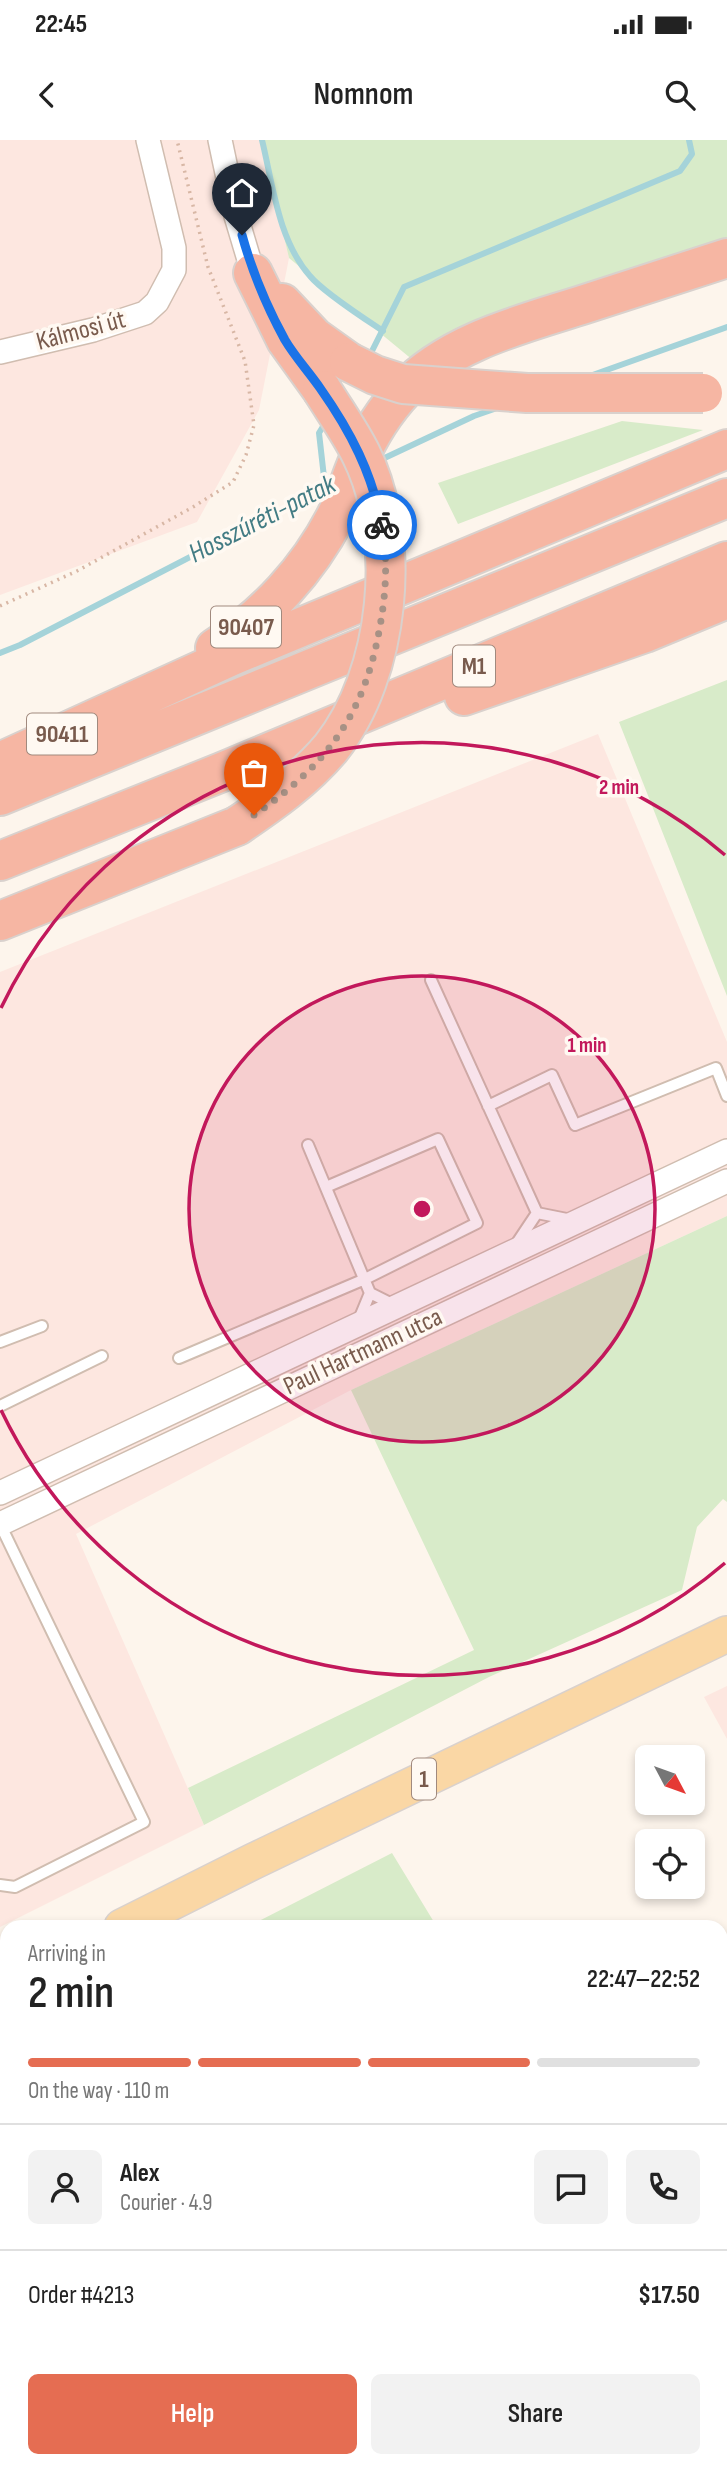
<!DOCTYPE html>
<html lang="en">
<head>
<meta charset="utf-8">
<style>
  body { margin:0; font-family:"Sofia Sans Condensed",sans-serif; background:#f2f2f2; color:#222; height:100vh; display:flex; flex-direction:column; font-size:26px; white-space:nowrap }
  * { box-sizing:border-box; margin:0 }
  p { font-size:23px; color:#767676 }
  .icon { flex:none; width:38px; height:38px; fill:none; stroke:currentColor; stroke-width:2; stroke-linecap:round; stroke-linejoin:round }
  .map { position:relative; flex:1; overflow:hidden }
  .drawer { position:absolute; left:0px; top:1780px; width:728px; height:548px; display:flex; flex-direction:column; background:#fff; border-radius:21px 21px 0 0; box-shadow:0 4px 10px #0003 }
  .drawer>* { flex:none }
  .needle { width:46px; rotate:131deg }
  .controls { position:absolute; left:635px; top:1605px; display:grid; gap:14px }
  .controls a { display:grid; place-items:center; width:70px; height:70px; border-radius:10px; background:#fff; box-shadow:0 4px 10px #0003; font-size:35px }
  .pin { position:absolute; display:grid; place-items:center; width:60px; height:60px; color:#fff; margin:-72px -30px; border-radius:50% 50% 50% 0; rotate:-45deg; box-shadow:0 0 7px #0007 }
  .pin .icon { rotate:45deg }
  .courier { position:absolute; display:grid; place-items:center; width:70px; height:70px; margin:-35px; border:5px solid #1a73e8; border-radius:50%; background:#fff; color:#222; box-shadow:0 2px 9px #0007 }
  .overview em { font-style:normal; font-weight:600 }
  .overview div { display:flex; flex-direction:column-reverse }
  .overview { display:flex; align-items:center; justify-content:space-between; height:119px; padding:0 28px }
  h1 { font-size:46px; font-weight:600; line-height:52px }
  .bar { display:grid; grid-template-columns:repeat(4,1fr); gap:10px 7px; align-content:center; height:84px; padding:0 28px }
  .bar i { height:9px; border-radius:5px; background:#e0e0e0 }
  .bar .selected { background:#e56d52 }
  .bar p { grid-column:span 4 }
  .line { display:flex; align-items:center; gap:18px; padding:0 28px; border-top:2px solid #e0e0e0 }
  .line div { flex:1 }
  .round { display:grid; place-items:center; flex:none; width:74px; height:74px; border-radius:10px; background:#f2f2f2 }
  .primary-button { display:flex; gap:14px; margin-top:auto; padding:14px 28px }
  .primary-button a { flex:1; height:80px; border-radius:10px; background:#e56d52; color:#fff; font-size:28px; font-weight:600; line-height:80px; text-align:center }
  .primary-button a+a { background:#f2f2f2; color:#222 }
  .status { display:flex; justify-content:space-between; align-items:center; height:49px; padding:0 35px; background:#fff; direction:ltr }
  .status svg { height:19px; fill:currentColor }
  header { display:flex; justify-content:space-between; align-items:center; height:91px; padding:0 28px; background:#fff; font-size:32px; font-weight:600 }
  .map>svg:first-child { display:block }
  .commercial { fill:#fde7e0 }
  .industrial { fill:#efe8e4 }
  .green { fill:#d8ebc9 }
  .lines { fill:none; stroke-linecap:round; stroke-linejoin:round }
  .stream { stroke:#a5d3d9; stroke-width:6 }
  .service-casing { stroke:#d0bdb0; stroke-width:14 }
  .minor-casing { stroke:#d0bdb0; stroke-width:26 }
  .primary-casing { stroke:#d9d1cd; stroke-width:38 }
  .motorway-casing { stroke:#d9d1cd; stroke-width:42 }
  .path { stroke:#d8b7a5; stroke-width:3.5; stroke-dasharray:2 5; stroke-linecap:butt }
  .service { stroke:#fff; stroke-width:10 }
  .minor { stroke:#fff; stroke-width:23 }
  .primary { stroke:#fad7a5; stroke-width:35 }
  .motorway { stroke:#f6b6a3; stroke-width:38 }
  .motorway-bridge-casing { stroke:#d9d1cd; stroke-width:42; stroke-linecap:butt }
  .motorway-bridge { stroke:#f6b6a3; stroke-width:38 }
  .done { stroke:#a79185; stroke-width:7; stroke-dasharray:0 12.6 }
  .route { stroke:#1a73e8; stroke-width:9 }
  .ring { fill:none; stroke:#c2185b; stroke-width:3.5 }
  .labels { text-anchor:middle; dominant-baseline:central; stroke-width:7; stroke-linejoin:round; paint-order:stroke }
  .shield { fill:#fff9f2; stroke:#a18a7e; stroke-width:2 }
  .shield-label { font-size:24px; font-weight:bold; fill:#795b4d }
  .street-label { font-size:26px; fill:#795b4d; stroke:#fff9f2 }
  .water-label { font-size:28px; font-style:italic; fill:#437c84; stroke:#fff9f2 }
  .centre { fill:#c2185b; stroke:#fff9f2; stroke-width:3.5 }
  .ring-label { font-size:21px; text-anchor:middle; font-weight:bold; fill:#c2185b; stroke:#fff9f2; stroke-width:7; stroke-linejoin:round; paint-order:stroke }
</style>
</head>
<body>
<div class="status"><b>22:45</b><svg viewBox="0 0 49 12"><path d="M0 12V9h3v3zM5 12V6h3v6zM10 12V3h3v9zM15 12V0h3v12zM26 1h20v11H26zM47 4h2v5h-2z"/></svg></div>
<header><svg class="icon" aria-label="back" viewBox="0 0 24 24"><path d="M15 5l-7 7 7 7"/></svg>Nomnom<svg class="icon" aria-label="search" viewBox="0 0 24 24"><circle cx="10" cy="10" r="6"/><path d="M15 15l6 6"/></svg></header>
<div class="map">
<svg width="727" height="2327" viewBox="0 0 727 2327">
  <rect width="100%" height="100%" fill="#fdf5ec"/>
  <path class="commercial" d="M 0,0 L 261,0 L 289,118 L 259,270 L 197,382 L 0,455 Z
    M 598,594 L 727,902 L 727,1076 L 351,1250 L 76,1394 L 204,1685 L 0,1787 L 0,832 Z
    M 727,1546 L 727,1599 L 704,1557 Z"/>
  <path class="industrial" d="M 727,1975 L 727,2327 L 389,2327 L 394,2320 L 721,2320 L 721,1977 Z"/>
  <path class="green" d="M 261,0 L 727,0 L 727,99 L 498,174 L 414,221 L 289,118 Z
    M 622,281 L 703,290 L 458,384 L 438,343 Z
    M 727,540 L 727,856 L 619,582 Z
    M 727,1076 L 727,1362 L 723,1359 L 697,1387 L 682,1450 L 489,1537 L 204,1685 L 188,1648 L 474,1510 L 351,1250 Z
    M 392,1713 L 437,1787 L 247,1787 Z
    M 7,1909 L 7,2320 L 317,2321 L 312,2327 L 0,2327 L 0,1912 Z"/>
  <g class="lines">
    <path class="stream" d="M 262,0 C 273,45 278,100 310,136 C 323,152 365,179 383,191
      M 368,219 L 404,147 L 680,31 L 692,14 L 689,0
      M 587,237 L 727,187
      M 376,322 L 474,276 L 497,268
      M 325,346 L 319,293 L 327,280
      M 0,513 L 20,505 L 335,342"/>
    <g class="service-casing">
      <path id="service" d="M 431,840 L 537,1073
        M 488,966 L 552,935 L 575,985 L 716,928 L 727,956
        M 308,1005 L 370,1153 L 396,1166
        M 537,1073 L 572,1080
        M 515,1106 L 537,1073
        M 358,1182 L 370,1153
        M 0,1202 L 42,1186
        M 179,1218 L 365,1139 L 477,1083 L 438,999 L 326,1047
        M 0,1266 L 102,1216
        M 0,1384 L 144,1682 L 15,1747 L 0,1745
        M 721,2080 L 727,2084"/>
    </g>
    <g class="minor-casing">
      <path id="minor" d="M 220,0 L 236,76 L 253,133
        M 0,212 L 93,190 L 145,173 L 157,162 L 174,130 L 174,108 L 148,0
        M 0,1353 L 727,1011
        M 0,1384 L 727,1041
        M 0,1823 L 7,1820
        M 721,1923 L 727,1921
        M 324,2327 L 329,2320"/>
    </g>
    <g class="primary-casing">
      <path id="primary" d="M 122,1787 L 254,1721 L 727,1494
        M 0,1849 L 7,1846"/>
    </g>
    <g class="motorway-casing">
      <path id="motorway" d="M 253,133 L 286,200 L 322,250
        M 282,163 L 314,197 L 349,222
        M 215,508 C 266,476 308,430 336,376 C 345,359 350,339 358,321 C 369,296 385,270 404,250 C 451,201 523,184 585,164 C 632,149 680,133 727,118
        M 464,556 L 645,493 L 727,459
        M 0,622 L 232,516 L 727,309
        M 0,656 L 727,358
        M 0,721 L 222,632 L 727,421
        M 0,781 L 237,686"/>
    </g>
    <path class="path" d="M 0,466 L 77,431 L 193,367 L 233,342 L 246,315 L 254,285 L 245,221 L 208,127 L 177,0"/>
    <use href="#service" class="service"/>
    <use href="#minor" class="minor"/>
    <use href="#primary" class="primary"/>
    <use href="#motorway" class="motorway"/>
    <g class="motorway-bridge-casing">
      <path id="motorway-bridge" d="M 349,222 L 375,235 L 403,244 L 527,253 L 703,253
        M 237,686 C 271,663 304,640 331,608 C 390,534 403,398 361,314 C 350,292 335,271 322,250"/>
    </g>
    <use href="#motorway-bridge" class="motorway-bridge"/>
  </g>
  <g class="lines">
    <path class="done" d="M 254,675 C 327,625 365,574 380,486 C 386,454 388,418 382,385"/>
    <path class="route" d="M 242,95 C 252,131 267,167 285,200 C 295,217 309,232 320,248 C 351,292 372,333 382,385"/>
  </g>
  <circle cx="422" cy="1069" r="233" fill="#c2185b" fill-opacity=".12"/>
  <g class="ring">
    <circle cx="422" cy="1069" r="233"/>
    <path d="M725 1423A466 466 0 0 1 1 1270M1 868A466 466 0 0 1 725 715"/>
  </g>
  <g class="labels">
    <g class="shield">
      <rect x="211" y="466.5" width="70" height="41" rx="5"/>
      <rect x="453" y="505.5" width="42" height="41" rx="5"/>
      <rect x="27" y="573.5" width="70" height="41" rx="5"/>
      <rect x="412" y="1618.5" width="24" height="41" rx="5"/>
    </g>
    <g class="shield-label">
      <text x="246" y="487">90407</text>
      <text x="474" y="526">M1</text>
      <text x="62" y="594">90411</text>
      <text x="424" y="1639">1</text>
    </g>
    <g class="street-label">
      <text transform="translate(81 191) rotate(-15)">Kálmosi út</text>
      <text transform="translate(363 1212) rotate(-25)">Paul Hartmann utca</text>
    </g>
    <g class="water-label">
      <text transform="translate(262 379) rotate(-27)">Hosszúréti-patak</text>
    </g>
  </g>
  <circle cx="422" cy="1069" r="10" class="centre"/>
  <g class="ring-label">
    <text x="619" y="654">2 min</text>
    <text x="587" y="912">1 min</text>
  </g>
</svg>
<div class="controls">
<a><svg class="needle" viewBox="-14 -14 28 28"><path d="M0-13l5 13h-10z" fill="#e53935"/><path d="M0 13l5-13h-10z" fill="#767676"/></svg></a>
<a><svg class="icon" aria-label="locate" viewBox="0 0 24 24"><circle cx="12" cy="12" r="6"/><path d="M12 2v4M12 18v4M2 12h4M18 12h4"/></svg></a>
</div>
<div class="pin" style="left:254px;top:675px;background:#ea580c"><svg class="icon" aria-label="bag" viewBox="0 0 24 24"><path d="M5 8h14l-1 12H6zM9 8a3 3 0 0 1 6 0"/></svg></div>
<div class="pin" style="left:242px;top:95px;background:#1f2937"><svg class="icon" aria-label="home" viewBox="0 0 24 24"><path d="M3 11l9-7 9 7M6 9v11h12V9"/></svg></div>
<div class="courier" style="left:382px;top:385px"><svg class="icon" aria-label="bike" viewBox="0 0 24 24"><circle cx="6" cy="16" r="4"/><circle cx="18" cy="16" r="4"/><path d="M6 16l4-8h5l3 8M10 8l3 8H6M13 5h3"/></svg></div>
<section class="drawer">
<div class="overview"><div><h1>2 min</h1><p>Arriving in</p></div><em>22:47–22:52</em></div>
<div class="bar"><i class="selected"></i><i class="selected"></i><i class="selected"></i><i></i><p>On the way · 110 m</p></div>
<div class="line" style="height:126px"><a class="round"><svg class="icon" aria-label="person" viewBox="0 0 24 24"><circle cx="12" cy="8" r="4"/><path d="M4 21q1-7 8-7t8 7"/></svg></a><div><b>Alex</b><p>Courier · 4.9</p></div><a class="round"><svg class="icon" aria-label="chat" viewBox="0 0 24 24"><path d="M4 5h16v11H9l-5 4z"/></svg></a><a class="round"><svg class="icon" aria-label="phone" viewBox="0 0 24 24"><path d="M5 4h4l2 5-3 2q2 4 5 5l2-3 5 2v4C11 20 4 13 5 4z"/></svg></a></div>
<div class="line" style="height:91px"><div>Order #4213</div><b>$17.50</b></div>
<div class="primary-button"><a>Help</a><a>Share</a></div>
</section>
</div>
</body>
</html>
